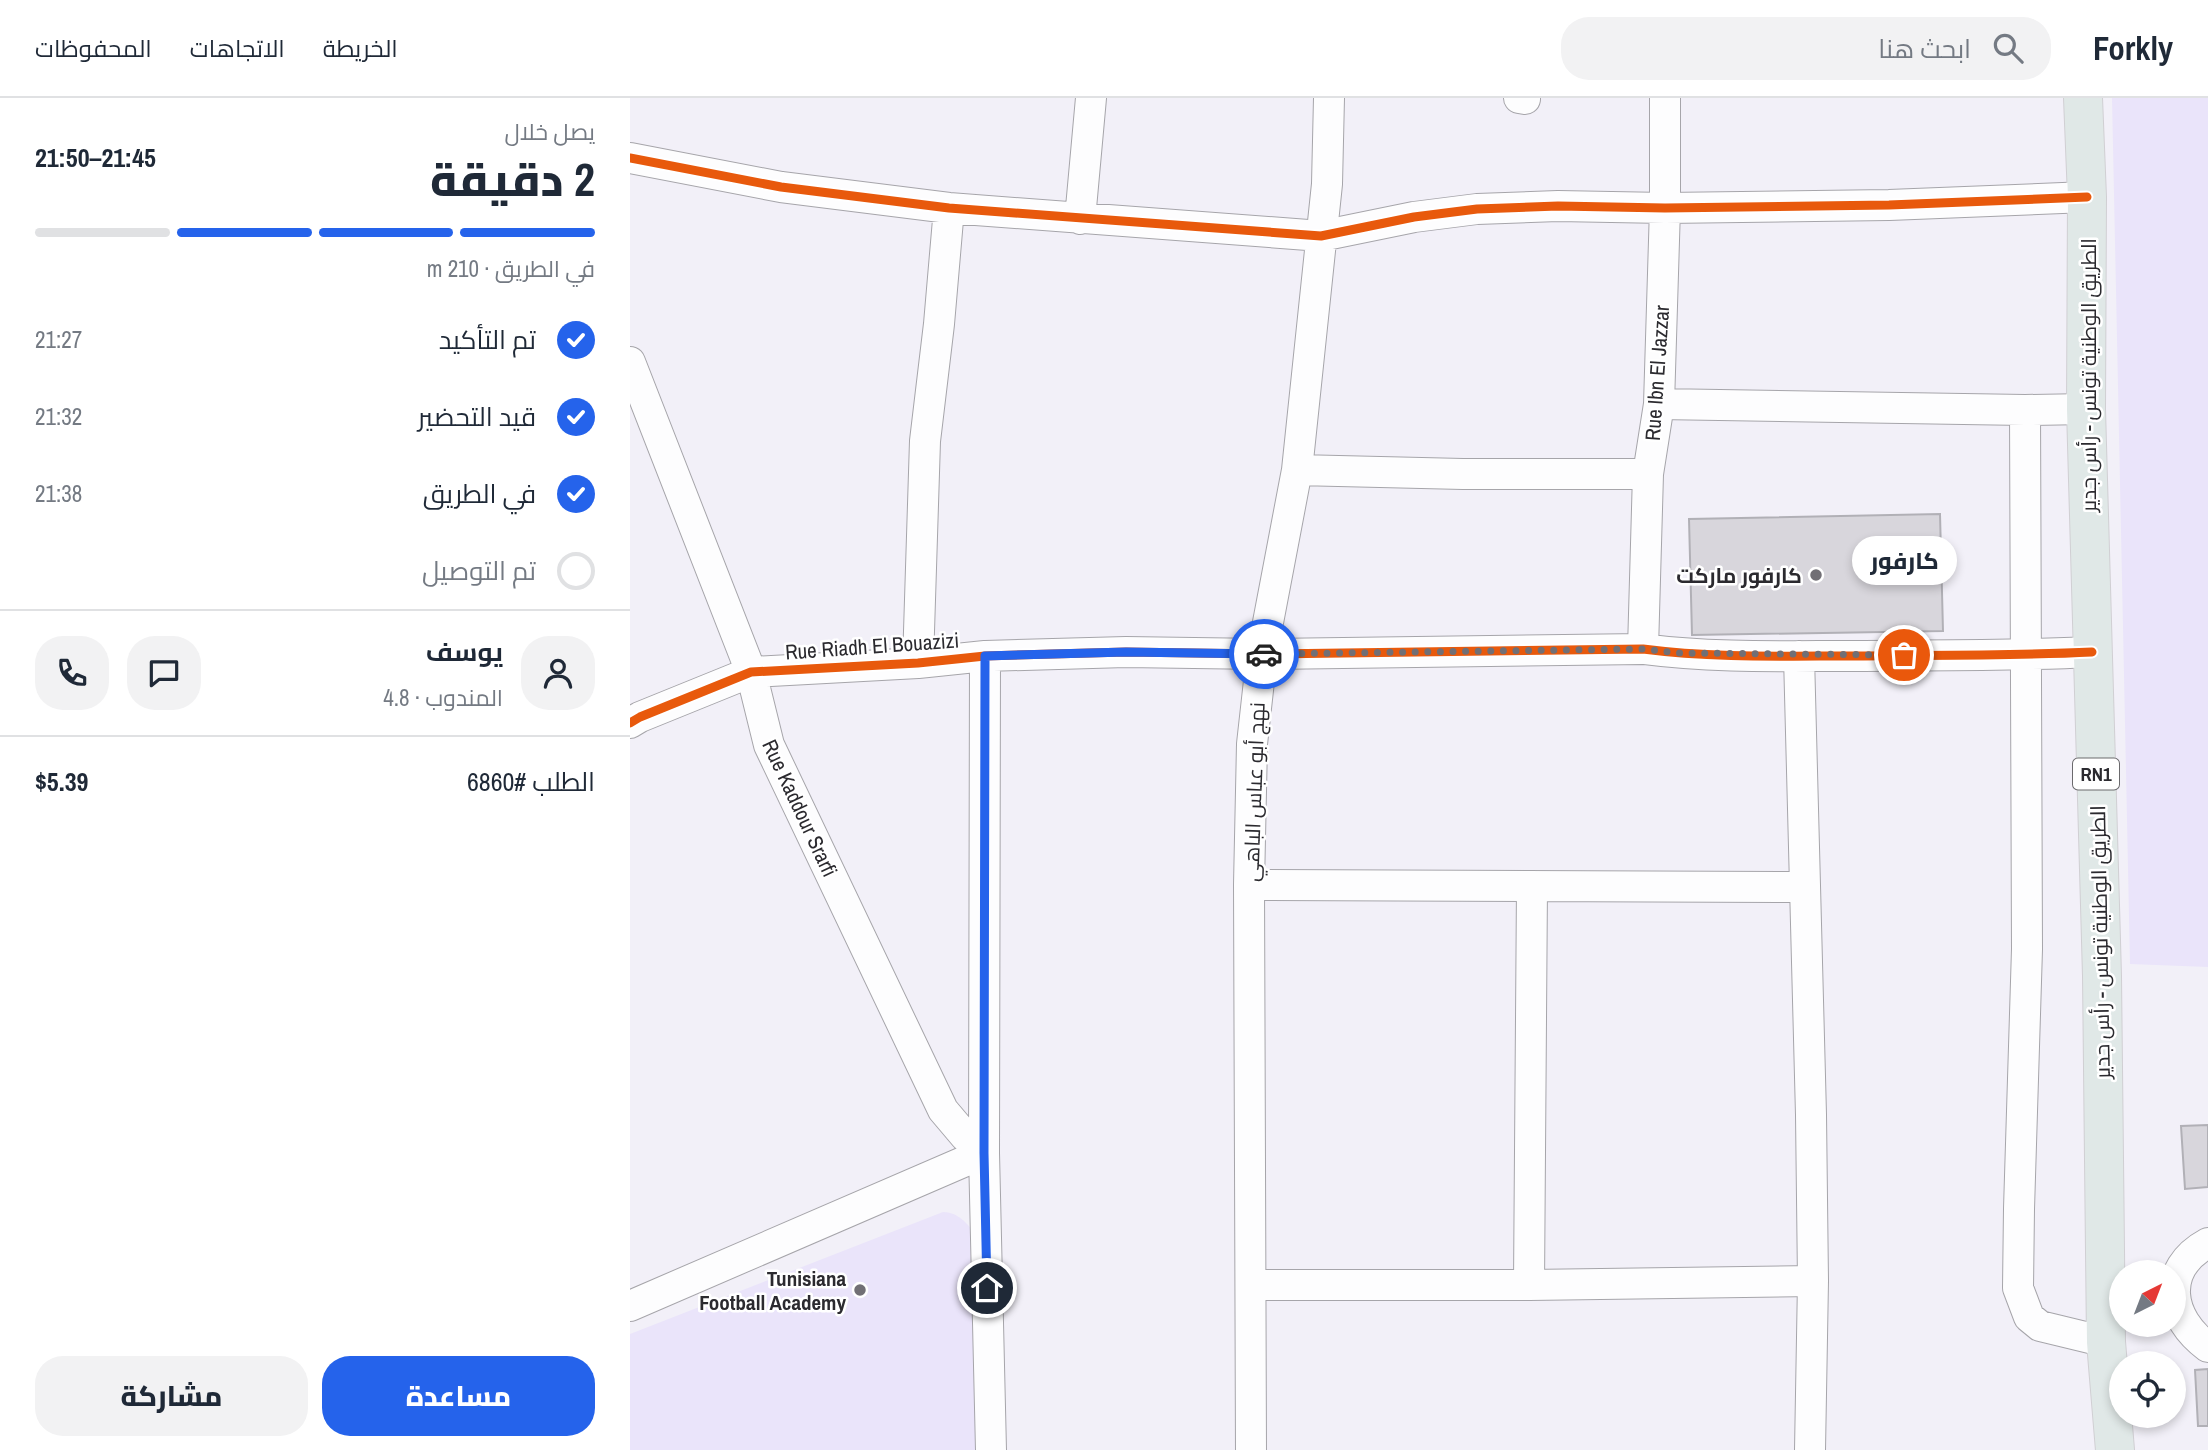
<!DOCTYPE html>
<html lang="ar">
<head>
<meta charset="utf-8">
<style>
  body { margin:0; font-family:"Archivo Narrow",Cairo,sans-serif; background:#f2f2f3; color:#1f2937; direction:rtl; height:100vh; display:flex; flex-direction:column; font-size:26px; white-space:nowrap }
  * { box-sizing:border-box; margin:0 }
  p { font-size:23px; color:#747a83 }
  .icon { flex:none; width:38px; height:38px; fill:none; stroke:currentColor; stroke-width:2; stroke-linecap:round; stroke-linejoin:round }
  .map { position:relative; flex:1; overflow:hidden; direction:ltr }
  .details { display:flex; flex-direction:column; background:#fff; width:630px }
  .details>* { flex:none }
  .needle { width:46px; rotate:42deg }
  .buttons { position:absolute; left:1479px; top:1162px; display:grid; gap:14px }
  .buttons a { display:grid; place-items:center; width:77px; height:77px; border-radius:50%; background:#fff; box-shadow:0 4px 10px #0003; font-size:35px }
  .pin { position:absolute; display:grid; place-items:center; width:60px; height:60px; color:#fff; margin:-30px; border:4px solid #fff; border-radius:50%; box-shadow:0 2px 7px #0007 }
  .courier { position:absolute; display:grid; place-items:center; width:70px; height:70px; margin:-35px; border:5px solid #2563eb; border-radius:50%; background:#fff; color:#222; box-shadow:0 2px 9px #0007 }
  .bubble { position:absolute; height:49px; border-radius:24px; background:#fff; box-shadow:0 4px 10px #0003; font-size:23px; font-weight:800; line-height:49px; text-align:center; direction:rtl }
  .overview em { font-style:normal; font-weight:800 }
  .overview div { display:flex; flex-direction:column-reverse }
  .overview { display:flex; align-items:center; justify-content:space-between; height:119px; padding:0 35px }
  h1 { font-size:46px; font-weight:800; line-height:52px }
  .bar { display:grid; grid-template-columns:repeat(4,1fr); gap:10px 7px; align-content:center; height:84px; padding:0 35px }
  .bar i { height:9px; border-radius:5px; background:#e0e1e3 }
  .bar .active { background:#2563eb }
  .bar p { grid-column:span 4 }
  .line { display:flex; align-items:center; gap:18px; padding:0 35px; border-top:2px solid #e0e1e3 }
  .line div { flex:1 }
  .round { display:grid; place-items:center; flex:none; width:74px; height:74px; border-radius:28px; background:#f2f2f3 }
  ol { padding:0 35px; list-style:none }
  li { display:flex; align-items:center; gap:21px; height:77px }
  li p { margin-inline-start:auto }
  li .icon { padding:7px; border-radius:50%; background:#2563eb; color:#fff; stroke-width:4 }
  li:last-child { color:#747a83 }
  li i { width:38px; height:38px; border:4px solid #e0e1e3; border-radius:50% }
  .button { display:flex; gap:14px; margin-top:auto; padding:14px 35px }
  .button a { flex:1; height:80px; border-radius:28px; background:#2563eb; color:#fff; font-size:28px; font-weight:800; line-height:80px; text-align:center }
  .button a+a { background:#f2f2f3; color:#1f2937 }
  header { display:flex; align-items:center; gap:42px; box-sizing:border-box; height:98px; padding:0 35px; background:#fff; border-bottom:2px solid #e0e1e3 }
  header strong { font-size:33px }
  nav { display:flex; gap:38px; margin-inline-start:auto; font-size:24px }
  .search { width:490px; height:63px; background:#f2f2f3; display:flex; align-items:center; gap:18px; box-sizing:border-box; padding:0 24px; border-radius:28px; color:#747a83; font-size:26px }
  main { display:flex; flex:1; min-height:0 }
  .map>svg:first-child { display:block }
  .green { fill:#eae4fa }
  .building { fill:#d8d6dc; stroke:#b1b0b6; stroke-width:2 }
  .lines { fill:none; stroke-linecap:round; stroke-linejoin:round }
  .minor-casing { stroke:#a6a5aa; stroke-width:32 }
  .major-casing { stroke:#d0cfd3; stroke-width:40 }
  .minor { stroke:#fdfdfe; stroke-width:30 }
  .major { stroke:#e0e8e7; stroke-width:38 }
  .cycleway-casing { stroke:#fff; stroke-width:13 }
  .cycleway { stroke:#e8590c; stroke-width:9 }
  .done { stroke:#716f75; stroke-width:7; stroke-dasharray:0 12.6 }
  .route { stroke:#2563eb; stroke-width:9 }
  .poi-dot { fill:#716f75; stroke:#fff; stroke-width:2.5 }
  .labels { text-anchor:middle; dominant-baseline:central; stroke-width:5; stroke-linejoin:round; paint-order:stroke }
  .shield { fill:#fff; stroke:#6b6a6d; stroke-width:2 }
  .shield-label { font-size:19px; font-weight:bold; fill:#2b2a2f }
  .street-label { font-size:21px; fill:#2b2a2f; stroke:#fff }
  .poi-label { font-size:21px; font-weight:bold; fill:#2b2a2f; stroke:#fff; text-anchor:end }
</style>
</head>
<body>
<header>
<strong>Forkly</strong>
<div class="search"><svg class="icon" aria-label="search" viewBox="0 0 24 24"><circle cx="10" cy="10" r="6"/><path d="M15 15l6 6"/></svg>ابحث هنا</div>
<nav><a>الخريطة</a><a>الاتجاهات</a><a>المحفوظات</a></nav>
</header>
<main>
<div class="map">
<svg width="1578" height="1352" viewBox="0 0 1578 1352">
  <rect width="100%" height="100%" fill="#f2f0f8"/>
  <path class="green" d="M 1482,0 L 1578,0 L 1578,869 L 1500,866 Z
    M 313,1114 C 328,1114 338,1126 346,1137 L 348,1352 L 0,1352 L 0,1236 Z"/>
  <path class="building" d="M 1310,416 L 1313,533 L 1062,537 L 1059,421 Z
    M 1578,1027 L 1578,1089 L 1555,1091 L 1551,1028 Z
    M 1578,1271 L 1578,1328 L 1568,1328 L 1565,1272 Z"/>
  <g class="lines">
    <g class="minor-casing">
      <path id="minor" d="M 889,0 L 895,1
        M 0,60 L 151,89 L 319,110 L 691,138 L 784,119 L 847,111 L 928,108 L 1035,110 L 1259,107 L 1457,99
        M 450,121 L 461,0
        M 0,264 L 121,574 L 139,647 L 313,1012 L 335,1038 L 354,1055 L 0,1208
        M 1029,306 L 1395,312 L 1456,311
        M 1395,312 L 1397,851 L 1389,1111 L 1388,1190 L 1399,1219 L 1410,1228 L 1476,1244
        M 667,372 L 833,376 L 1018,376
        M 1013,551 L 1018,376 L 1029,306 L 1035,110 L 1035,0
        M 355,558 L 354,1055 L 361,1352
        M 1169,558 L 1181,1017 L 1183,1183 L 1180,1352
        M 288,565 L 295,343 L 309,226 L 319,110
        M 0,625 L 10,619 L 121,574 L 288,565 L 355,558 L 496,554 L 632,556 L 1013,551 C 1082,560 1152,558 1221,558 C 1302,557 1382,558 1462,554
        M 619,787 L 1175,789
        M 1578,1145 C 1530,1171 1538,1220 1578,1249
        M 621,1187 L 899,1187 L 1183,1183
        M 899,1187 L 902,788
        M 621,1352 L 619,787 L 622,646 L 632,556 L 667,372 L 697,86 L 699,0"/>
    </g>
    <g class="major-casing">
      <path id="major" d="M 1453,0 L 1457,99 L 1456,311 L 1472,878 L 1476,1244 L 1485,1352"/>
    </g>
    <use href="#minor" class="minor"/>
    <use href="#major" class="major"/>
    <g class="cycleway-casing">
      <path id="cycleway" d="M 0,60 L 151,89 L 319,110 L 691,138 L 784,119 L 847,111 L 928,108 L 1035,110 L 1259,107 L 1457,99
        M 0,625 L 10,619 L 121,574 L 288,565 L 355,558 L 496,554 L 632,556 L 1013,551 C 1082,560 1152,558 1221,558 C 1302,557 1382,558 1462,554"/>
    </g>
    <use href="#cycleway" class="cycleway"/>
  </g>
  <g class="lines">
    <path class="done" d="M 634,556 L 1013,551 L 1048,555 L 1274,557"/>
    <path class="route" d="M 357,1190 L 354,1055 L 355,558 L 496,554 L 634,556"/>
  </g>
  <g class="poi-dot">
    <circle cx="1186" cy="477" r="7"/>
    <circle cx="230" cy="1192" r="7"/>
  </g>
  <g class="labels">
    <rect class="shield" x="1443" y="660.5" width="46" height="31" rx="5"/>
    <g class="shield-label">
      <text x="1466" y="676">RN1</text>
    </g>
    <g class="street-label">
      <text transform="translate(1027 275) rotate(-86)">Rue Ibn El Jazzar</text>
      <text transform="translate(1458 277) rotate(-90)">الطريق الوطنية تونس - رأس جدير</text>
      <text transform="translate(242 548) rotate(-4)">Rue Riadh El Bouazizi</text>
      <text transform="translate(624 694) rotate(-88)">نهج أبو عباس الباهي</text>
      <text transform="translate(170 710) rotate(65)">Rue Kaddour Srarfi</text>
      <text transform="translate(1470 844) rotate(-91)">الطريق الوطنية تونس - رأس جدير</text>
    </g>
    <g class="poi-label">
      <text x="1172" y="477">كارفور ماركت</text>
      <text x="216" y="1180">Tunisiana<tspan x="216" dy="24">Football Academy</tspan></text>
    </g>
  </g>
</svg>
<div class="buttons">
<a><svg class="needle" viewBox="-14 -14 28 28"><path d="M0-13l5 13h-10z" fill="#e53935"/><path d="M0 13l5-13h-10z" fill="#747a83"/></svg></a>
<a><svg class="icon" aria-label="locate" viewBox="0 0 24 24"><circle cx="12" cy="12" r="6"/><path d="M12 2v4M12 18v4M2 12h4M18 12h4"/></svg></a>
</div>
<div class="pin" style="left:1274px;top:557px;background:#ea580c"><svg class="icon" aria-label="bag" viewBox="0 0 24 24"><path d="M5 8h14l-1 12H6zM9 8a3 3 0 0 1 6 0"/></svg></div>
<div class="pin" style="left:357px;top:1190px;background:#1f2937"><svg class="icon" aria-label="home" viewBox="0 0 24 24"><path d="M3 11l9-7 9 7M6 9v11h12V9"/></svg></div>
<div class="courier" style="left:634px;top:556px"><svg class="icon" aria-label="car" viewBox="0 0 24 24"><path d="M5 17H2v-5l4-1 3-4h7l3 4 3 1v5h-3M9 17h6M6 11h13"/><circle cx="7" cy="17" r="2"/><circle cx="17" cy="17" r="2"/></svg></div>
<div class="bubble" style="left:1222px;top:438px;width:105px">كارفور</div>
</div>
<section class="details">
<div class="overview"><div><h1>2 دقيقة</h1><p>يصل خلال</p></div><em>21:45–21:50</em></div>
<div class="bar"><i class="active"></i><i class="active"></i><i class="active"></i><i></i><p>في الطريق · 210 m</p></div>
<ol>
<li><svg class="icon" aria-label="check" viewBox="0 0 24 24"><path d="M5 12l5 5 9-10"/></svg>تم التأكيد<p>21:27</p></li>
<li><svg class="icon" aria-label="check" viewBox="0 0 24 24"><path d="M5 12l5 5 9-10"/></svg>قيد التحضير<p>21:32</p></li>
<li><svg class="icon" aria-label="check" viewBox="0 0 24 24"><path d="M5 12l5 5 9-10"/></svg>في الطريق<p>21:38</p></li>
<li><i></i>تم التوصيل</li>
</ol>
<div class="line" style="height:126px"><a class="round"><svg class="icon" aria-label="person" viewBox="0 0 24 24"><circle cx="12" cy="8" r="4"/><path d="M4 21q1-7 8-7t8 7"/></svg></a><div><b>يوسف</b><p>المندوب · 4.8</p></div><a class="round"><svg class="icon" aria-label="chat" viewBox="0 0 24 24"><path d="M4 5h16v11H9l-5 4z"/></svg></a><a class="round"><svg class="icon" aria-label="phone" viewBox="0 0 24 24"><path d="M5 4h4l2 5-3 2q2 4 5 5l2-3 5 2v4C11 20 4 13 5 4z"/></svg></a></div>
<div class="line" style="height:91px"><div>الطلب #6860</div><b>$5.39</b></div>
<div class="button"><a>مساعدة</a><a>مشاركة</a></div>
</section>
</main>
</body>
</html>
